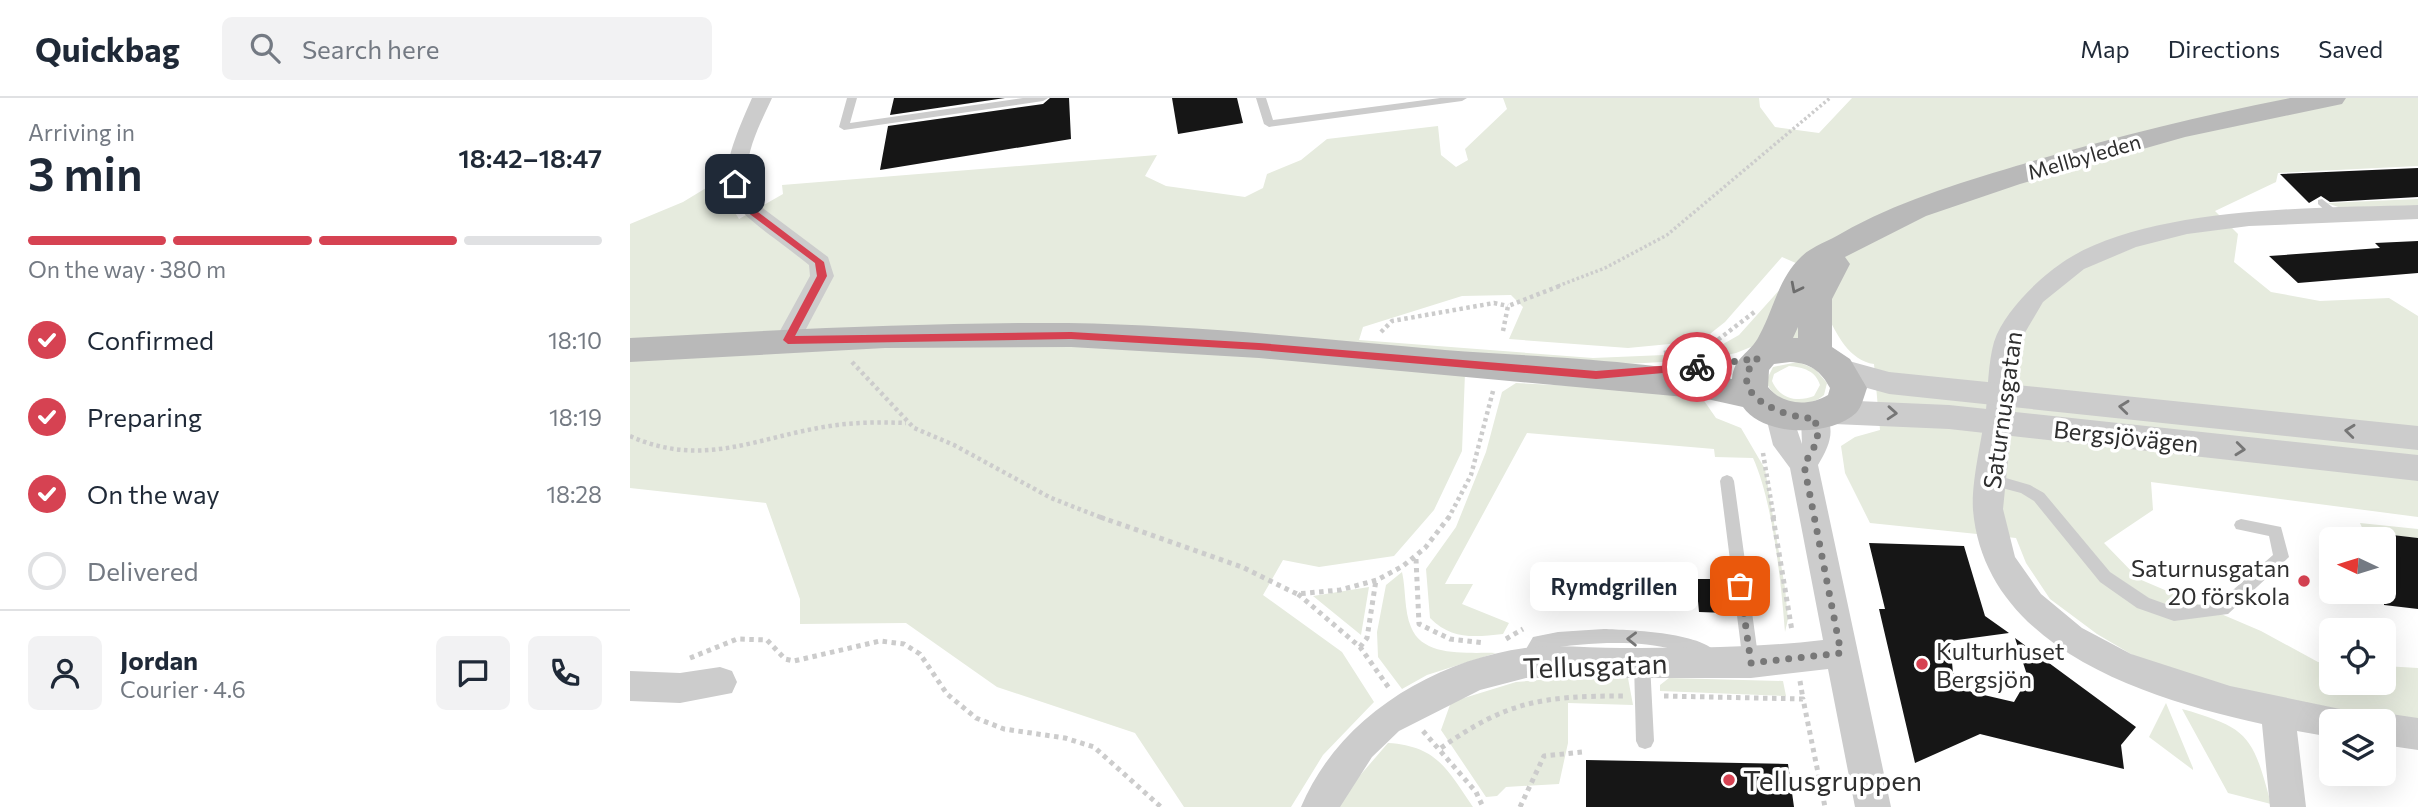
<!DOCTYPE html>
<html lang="en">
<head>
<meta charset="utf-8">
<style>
  body { margin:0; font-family:Commissioner,sans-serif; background:#f2f2f3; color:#1f2937; height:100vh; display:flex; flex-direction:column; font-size:26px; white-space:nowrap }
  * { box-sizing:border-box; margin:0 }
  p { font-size:23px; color:#747a83 }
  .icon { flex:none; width:38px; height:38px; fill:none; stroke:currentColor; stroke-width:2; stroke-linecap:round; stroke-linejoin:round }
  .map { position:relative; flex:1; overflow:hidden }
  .details { display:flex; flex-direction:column; background:#fff; width:630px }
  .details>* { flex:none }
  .needle { width:46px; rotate:274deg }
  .buttons { position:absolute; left:1689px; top:429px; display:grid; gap:14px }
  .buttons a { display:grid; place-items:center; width:77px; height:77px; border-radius:10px; background:#fff; box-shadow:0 7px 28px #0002; font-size:35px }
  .pin { position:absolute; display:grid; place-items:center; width:60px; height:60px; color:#fff; margin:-30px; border-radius:14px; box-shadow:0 4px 10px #0006 }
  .courier { position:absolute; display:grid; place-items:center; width:70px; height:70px; margin:-35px; border:5px solid #d64252; border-radius:50%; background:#fff; color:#222; box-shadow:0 2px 9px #0007 }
  .bubble { position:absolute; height:49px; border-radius:10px; background:#fff; box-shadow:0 7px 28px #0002; font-size:23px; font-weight:600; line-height:49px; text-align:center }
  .head em { font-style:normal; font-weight:600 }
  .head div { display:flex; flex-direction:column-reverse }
  .head { display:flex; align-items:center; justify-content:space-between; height:119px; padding:0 28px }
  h1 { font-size:46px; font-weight:600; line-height:52px }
  .bar { display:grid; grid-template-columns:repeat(4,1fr); gap:10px 7px; align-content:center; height:84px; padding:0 28px }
  .bar i { height:9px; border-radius:5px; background:#e0e1e3 }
  .bar .current { background:#d64252 }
  .bar p { grid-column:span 4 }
  .line { display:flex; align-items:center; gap:18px; padding:0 28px; border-top:2px solid #e0e1e3 }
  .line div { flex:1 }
  .round { display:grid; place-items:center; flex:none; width:74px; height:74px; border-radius:10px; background:#f2f2f3 }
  ol { padding:0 28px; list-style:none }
  li { display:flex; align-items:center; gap:21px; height:77px }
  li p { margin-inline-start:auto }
  li .icon { padding:7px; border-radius:50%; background:#d64252; color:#fff; stroke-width:4 }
  li:last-child { color:#747a83 }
  li i { width:38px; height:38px; border:4px solid #e0e1e3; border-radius:50% }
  header { display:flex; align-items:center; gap:42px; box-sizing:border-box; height:98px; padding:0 35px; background:#fff; border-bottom:2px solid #e0e1e3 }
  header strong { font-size:33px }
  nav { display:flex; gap:38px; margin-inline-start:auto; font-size:24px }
  .search { width:490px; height:63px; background:#f2f2f3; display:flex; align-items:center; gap:18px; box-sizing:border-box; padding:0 24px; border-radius:10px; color:#747a83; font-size:26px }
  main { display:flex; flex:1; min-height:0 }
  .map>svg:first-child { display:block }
  .green { fill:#e6ebde; fill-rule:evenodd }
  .building { fill:#161616 }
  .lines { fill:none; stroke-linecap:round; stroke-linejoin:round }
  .path-far2 { stroke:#ccc; stroke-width:3.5; stroke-dasharray:2.5 2.5; stroke-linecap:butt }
  .path-far1 { stroke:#ccc; stroke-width:4.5; stroke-dasharray:3.5 3.5; stroke-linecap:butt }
  .path { stroke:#ccc; stroke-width:5; stroke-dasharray:4.5 4.5; stroke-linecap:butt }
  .service { fill:#ccc; fill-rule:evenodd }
  .minor { fill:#ccc; fill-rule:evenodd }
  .tertiary { fill:#ccc; fill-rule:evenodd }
  .secondary { fill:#b9b9b9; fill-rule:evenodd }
  .oneway { stroke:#6d6d6d }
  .oneway2 { stroke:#767676 }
  .route { fill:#d64252 }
  .done { stroke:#787878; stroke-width:7; stroke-dasharray:0 12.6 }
  .poi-dot { fill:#d64252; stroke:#fff; stroke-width:2.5 }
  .labels { text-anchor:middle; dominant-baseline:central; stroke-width:7; stroke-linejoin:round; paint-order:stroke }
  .far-street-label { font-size:21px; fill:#2f2f2f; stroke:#fff }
  .street-label { font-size:24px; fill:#2f2f2f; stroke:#fff }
  .poi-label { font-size:24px; fill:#2f2f2f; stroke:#fff; text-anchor:end }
  .near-street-label { font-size:28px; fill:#2f2f2f; stroke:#fff }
  .near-poi-label { font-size:28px; fill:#2f2f2f; stroke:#fff; text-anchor:start }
</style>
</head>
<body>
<header>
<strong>Quickbag</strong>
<div class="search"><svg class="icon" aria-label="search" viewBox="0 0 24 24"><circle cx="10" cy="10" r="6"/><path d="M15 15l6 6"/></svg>Search here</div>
<nav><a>Map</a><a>Directions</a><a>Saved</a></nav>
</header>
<main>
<section class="details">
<div class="head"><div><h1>3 min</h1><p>Arriving in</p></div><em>18:42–18:47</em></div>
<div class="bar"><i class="current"></i><i class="current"></i><i class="current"></i><i></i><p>On the way · 380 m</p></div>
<ol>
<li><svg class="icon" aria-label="check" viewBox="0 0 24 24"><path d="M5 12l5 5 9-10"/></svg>Confirmed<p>18:10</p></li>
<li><svg class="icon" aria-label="check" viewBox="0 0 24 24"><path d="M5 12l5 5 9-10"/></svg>Preparing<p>18:19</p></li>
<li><svg class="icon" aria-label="check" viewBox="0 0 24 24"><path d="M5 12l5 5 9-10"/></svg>On the way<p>18:28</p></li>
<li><i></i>Delivered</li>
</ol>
<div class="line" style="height:126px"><a class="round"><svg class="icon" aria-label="person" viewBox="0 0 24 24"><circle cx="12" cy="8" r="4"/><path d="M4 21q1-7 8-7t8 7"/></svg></a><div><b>Jordan</b><p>Courier · 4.6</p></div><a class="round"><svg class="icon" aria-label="chat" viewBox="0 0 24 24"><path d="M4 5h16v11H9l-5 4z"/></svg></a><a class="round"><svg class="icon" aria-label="phone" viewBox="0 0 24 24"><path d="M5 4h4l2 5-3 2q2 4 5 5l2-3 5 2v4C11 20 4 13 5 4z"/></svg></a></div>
</section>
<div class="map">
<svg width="1788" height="709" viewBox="0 0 1788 709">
  <rect width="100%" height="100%" fill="#fff"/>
  <path class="green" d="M 873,0 L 1129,0 L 1130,9 L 1145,29 L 1189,35 L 1222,0 L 1788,0 L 1788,68 L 1648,75 L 1646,84 L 1585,113 L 1608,136 L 1604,164 L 1641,194 L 1690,203 L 1759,200 L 1788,218 L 1788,419 L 1521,384 L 1523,412 L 1474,445 L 1509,481 L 1631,533 L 1688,564 L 1701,565 L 1701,584 L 1754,584 L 1754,568 L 1788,570 L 1788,622 L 1631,600 L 1523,569 L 1467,536 L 1420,501 L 1396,465 L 1386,440 L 1240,425 L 1215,375 L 1211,348 L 1225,339 L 1250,332 L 1244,266 C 1220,263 1206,236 1197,216 L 1176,243 L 1159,241 L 1184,173 L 1152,159 L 1095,224 L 1071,243 L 998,250 L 879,241 L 893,209 L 881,197 L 832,198 L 733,229 L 729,242 L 963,260 L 1058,256 L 1068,262 L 835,275 L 832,353 L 804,412 L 764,458 L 689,469 L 653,462 L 633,497 L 712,554 L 744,604 L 693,657 L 661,709 L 554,709 L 505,635 L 367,589 L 276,525 L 170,526 L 170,501 L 136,405 L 0,390 L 0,126 L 53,104 L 86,84 L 109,121 L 153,96 L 152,87 L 527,57 L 515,78 L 536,88 L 615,99 L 633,90 L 637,76 L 671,62 L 697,41 L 808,28 L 811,57 L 826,69 L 838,62 L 835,51 L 877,11 Z
    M 1788,101 L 1788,108 L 1711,110 L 1697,105 Z
    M 1161,179 L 1131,245 L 1106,255 L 1079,261 L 1079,254 L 1109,237 Z
    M 1168,264 L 1185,271 L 1197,285 L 1194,297 C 1177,313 1144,306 1136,283 L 1143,269 ZM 1159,268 C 1173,269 1186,273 1190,287 L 1184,298 C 1167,305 1149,300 1142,283 L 1144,276 Z
    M 886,285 L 1068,294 L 1086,320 L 1111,330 L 1135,371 L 1155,490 L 1158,521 L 1155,534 C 1151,484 1143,404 1123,360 L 1085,359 L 1084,351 L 897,335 L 815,486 L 843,486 L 832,506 L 879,525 L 873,536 C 844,539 822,542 800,520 L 796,471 L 826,429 L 856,354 L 872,294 Z
    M 1730,425 L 1788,431 L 1788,440 L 1734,434 Z
    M 772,474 C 776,491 774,513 781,529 C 793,560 838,554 866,555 L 797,577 L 772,591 L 748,559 L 747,534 L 756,487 Z
    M 739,489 L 731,537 L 683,498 Z
    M 944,579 L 998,580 L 1003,607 L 938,605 L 938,645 L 929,686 L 876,689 L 867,698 L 856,699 L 811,632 L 821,604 L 886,584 Z
    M 1039,580 L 1153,583 L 1156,598 L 1030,593 L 1030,587 Z
    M 1536,605 L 1563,670 L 1563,672 L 1519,639 Z
    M 1552,611 C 1620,630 1623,639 1641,706 L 1598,695 Z
    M 758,645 C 807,648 817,671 843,709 L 708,709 L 720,689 Z"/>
  <path class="building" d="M 264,0 L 375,0 L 260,17 Z
    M 420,0 L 439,0 L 441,41 L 250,72 L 258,28 L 413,6 Z
    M 542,0 L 607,0 L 613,25 L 548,36 Z
    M 1788,70 L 1788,99 L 1700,104 L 1691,98 L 1679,105 L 1650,76 Z
    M 1788,143 L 1788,175 L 1668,185 L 1639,158 L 1750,150 L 1745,145 Z
    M 1754,436 L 1788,440 L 1788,511 L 1754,507 Z
    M 1239,445 L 1334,448 L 1355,518 L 1379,535 L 1320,543 L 1323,575 L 1341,594 L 1384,604 L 1398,580 L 1385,540 L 1506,629 L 1491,647 L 1494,671 L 1350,636 L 1285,665 L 1249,511 L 1255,511 Z
    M 1066,481 L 1093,481 L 1098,515 L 1069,514 Z
    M 956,662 L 1158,666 L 1164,709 L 956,709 Z"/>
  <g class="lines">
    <path class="path-far2" d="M 928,188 L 975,170 L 1037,137 L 1200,0"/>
    <path class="path-far1" d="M 873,233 L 878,208 L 932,187
      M 751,234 L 762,223 L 864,205 L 878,208
      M 1034,255 L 1085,244 L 1127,212
      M 222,264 L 284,330 L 324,347 L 421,400 L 475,421
      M 0,338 C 73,371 127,339 200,328 C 225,324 251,324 276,325
      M 1133,355 L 1144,421
      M 818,421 L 841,377 L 863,293"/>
    <path class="path" d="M 470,419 L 612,469 L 667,496 L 710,492 L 747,482 L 773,468 L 795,450 L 819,419
      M 1143,419 L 1162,533
      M 786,461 L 789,526 L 820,541 L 855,545
      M 668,496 L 730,549 L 759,590
      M 876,541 L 893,531
      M 730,549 L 737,540 L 746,482
      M 60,560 L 107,541 L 137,542 L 155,561 L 164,563 L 250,543 L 274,546 L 290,556 L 317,596 L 346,620 L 374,631 L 435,640 L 464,649 L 531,709
      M 1170,583 L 1173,601
      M 1034,598 L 1173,601 L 1195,709
      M 793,633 L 846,694 L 853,709
      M 811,650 C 877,603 913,598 993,598
      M 890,709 L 914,658 L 952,654"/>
    <path class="service" d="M 217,0 L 227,0 L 220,25 L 393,0 L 418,0 L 413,3 L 214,32 L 209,29 Z
      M 626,0 L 636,0 L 643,22 L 810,0 L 837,0 L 832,3 L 639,29 L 634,26 Z
      M 1692,101 L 1710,115 L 1710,119 L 1702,119 L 1688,106 L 1688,102 Z
      M 1362,376 L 1400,387 L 1414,395 L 1480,474 L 1519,500 L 1544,509 L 1588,505 L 1643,457 L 1639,438 L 1606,431 L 1604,427 L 1606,423 L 1611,421 L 1651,429 L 1659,459 L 1598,516 L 1544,523 L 1507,510 L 1470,484 L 1404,403 L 1391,395 L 1357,386 L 1355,382 L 1357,378 Z
      M 1097,377 L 1102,379 L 1104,383 L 1129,565 L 1127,570 L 1121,572 L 1115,570 L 1113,565 L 1090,383 L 1092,379 Z
      M 974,531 C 999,532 1078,534 1090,559 L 1088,564 L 1082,566 C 1070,562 1059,555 1046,552 C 1004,541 957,545 914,551 L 903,568 L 897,570 L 891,568 L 889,563 L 903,539 L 928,534 Z
      M 1012,558 L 1018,560 L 1020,565 L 1024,643 L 1021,649 L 1015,651 L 1009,649 L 1006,643 L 1004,565 L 1006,560 Z"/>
    <path class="minor" d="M 122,0 L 142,0 C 127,33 102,76 130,108 L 198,159 L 204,178 L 167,248 L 158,251 L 149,248 L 145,242 L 180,178 L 179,167 C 96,101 74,107 122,0 Z
      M 1788,107 L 1788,121 L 1619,128 L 1557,136 L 1506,149 L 1454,171 L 1413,204 L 1390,243 L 1373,411 L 1385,459 L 1411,496 L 1452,530 L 1501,556 L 1600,588 L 1715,612 L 1720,623 L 1701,623 L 1701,639 L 1667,633 L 1676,709 L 1640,709 L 1632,626 C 1518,601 1355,551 1343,412 C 1341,385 1352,340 1356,312 C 1358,291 1358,265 1364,244 C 1374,213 1410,179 1436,162 C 1521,108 1689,110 1788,107 Z
      M 1149,305 L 1159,308 L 1172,346 L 1171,320 L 1175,313 L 1185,310 L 1195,313 C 1206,334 1199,348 1188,367 L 1261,709 L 1225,709 L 1198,571 L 1121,580 L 896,580 L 850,592 L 769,633 L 742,659 L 710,709 L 671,709 C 708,620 802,563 895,550 C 926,546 960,550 991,550 C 1059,550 1125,550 1193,542 L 1160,370 L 1143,347 L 1135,315 L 1139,308 Z
      M 90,569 L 102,573 L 107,584 L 102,595 L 50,605 L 0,603 L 0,573 L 50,575 Z
      M 1754,615 L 1788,620 L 1788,652 L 1754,647 L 1754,623 L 1740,623 Z"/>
    <path class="tertiary" d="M 1208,260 L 1259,274 L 1788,328 L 1788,352 L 1259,296 L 1197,279 L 1193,271 L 1197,263 Z
      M 1204,302 L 1319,307 L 1788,357 L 1788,383 L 1319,331 L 1204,326 L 1193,322 L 1188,314 L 1193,306 Z"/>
    <path class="secondary" d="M 1660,0 L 1716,0 L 1712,6 L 1555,39 L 1390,86 L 1296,118 L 1215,159 L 1220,166 L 1202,201 L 1202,249 L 1220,261 L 1237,290 C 1234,298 1232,309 1226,315 C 1200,339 1134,339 1113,309 L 1077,301 L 629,260 L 441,249 L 255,250 L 0,264 L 0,240 C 146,232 292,224 438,225 C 564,227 690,241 815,252 C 907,259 1013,261 1102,281 C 1104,258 1120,256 1129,238 C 1144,211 1148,181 1171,159 C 1182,148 1199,143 1212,135 C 1267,104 1326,86 1386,68 C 1476,41 1568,18 1660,0 ZM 1168,229 L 1168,240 L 1163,240 ZM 1160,264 C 1180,265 1191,273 1200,290 L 1198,297 C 1178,309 1152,307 1138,289 L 1139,272 L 1144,266 Z"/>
  </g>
  <defs><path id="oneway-chevron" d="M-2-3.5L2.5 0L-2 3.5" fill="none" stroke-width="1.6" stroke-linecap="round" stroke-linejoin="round" transform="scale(1.75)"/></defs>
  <use class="oneway" href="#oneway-chevron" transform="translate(1166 190) rotate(117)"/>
  <g class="oneway2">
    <use href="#oneway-chevron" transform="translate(1494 309) rotate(-174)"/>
    <use href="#oneway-chevron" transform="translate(1262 315) rotate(4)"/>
    <use href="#oneway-chevron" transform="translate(1720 333) rotate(-174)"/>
    <use href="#oneway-chevron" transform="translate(1610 351) rotate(6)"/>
    <use href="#oneway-chevron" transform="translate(1002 541) rotate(-179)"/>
  </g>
  <path class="route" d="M 105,83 L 120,108 L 194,164 L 197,178 L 165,238 L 441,234 L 629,245 L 966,273 L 1067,265 L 1072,269 L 1067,272 L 966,281 L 629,252 L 441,241 L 158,246 L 153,242 L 187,178 L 185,165 L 113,111 L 104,100 L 101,86 Z"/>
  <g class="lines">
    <path class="done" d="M 1067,269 L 1128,260 C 1090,295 1157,322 1185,320 L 1188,342 L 1174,367 L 1211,555 L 1121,565 L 1110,488"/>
  </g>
  <g class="poi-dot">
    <circle cx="1674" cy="483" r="7"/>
    <circle cx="1292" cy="566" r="7"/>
    <circle cx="1099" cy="682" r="7"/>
  </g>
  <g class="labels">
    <g class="far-street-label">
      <text transform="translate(1454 58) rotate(-16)">Mellbyleden</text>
    </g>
    <g class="street-label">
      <text transform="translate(1372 312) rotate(-82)">Saturnusgatan</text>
      <text transform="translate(1496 338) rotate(6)">Bergsjövägen</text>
    </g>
    <g class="poi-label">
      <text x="1660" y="469">Saturnusgatan<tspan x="1660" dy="28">20 förskola</tspan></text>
      <text x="1306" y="552" text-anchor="start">Kulturhuset<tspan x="1306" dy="28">Bergsjön</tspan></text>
    </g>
    <g class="near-street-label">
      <text transform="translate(965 567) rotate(-2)">Tellusgatan</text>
    </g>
    <g class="near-poi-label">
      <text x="1113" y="682">Tellusgruppen</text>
    </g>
  </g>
</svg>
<div class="buttons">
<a><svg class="needle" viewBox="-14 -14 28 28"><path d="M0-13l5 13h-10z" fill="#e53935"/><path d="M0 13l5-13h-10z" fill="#747a83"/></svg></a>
<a><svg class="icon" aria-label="locate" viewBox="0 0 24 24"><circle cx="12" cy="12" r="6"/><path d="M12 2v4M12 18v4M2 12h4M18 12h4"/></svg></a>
<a><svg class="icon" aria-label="layers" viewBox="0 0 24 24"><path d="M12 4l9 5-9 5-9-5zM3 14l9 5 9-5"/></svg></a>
</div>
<div class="pin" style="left:1110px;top:488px;background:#ea580c"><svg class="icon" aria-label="bag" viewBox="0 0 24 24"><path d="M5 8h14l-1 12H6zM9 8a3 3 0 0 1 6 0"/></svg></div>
<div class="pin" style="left:105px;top:86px;background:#1f2937"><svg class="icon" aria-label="home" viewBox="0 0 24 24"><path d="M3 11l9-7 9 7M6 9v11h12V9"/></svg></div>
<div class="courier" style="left:1067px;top:269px"><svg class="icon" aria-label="bike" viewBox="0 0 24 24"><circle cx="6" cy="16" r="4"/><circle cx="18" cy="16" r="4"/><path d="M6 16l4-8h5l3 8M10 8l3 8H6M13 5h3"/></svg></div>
<div class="bubble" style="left:900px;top:464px;width:168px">Rymdgrillen</div>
</div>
</main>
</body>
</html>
